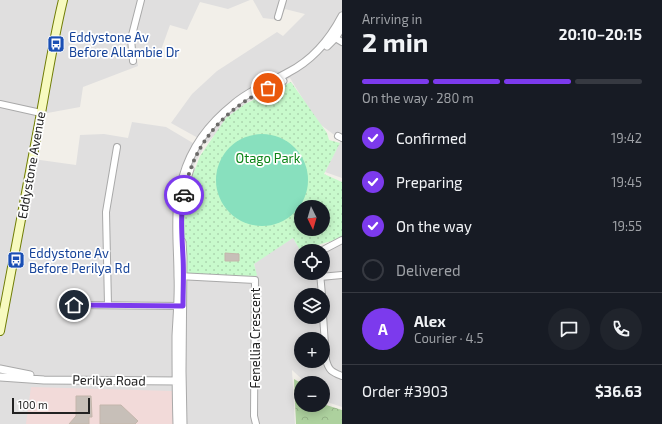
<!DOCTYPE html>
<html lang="en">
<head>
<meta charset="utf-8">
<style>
  body { margin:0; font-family:"Exo 2",sans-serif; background:#20242c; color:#f1f3f6; height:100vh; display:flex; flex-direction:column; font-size:15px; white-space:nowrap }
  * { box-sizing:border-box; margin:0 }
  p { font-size:13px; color:#9ea1a6 }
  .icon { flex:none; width:22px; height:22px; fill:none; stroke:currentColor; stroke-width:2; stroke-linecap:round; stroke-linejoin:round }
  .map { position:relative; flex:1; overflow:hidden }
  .side { display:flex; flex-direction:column; background:#171b24; width:320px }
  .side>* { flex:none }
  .needle { width:26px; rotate:175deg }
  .fabs { position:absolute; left:294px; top:200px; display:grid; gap:8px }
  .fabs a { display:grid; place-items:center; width:36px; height:36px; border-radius:50%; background:#171b24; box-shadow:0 2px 10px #0003; font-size:20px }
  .scale { position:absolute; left:12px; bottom:10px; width:78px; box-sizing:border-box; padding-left:4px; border:2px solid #222; border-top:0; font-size:11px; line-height:14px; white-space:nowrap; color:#222; -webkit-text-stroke:3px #fff; paint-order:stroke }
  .pin { position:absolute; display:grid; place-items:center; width:34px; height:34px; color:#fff; margin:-17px; border:2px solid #fff; border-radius:50%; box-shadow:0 1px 4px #0007 }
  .courier { position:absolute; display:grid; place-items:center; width:40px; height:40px; margin:-20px; border:3px solid #7c3aed; border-radius:50%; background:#fff; color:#222; box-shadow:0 1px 5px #0007 }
  .headline em { font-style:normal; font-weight:700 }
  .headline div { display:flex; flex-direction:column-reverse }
  .headline { display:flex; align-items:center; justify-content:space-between; height:68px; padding:0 20px }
  h1 { font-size:26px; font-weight:700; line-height:30px }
  .bar { display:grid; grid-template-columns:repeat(4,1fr); gap:6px 4px; align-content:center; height:48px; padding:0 20px }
  .bar i { height:5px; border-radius:3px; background:#363941 }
  .bar .on { background:#7c3aed }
  .bar p { grid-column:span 4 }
  .line { display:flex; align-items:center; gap:10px; padding:0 20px; border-top:1px solid #363941 }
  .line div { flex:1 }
  .round { display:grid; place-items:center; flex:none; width:42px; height:42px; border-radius:21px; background:#20242c }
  ol { padding:0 20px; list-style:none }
  li { display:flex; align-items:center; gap:12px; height:44px }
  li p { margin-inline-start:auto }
  li .icon { padding:4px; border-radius:50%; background:#7c3aed; color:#fff; stroke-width:4 }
  li:last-child { color:#9ea1a6 }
  li i { width:22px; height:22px; border:2px solid #363941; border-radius:50% }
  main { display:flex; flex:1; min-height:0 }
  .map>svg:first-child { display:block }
  .residential { fill:#e0dfdf; fill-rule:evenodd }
  .commercial { fill:#f2dad9 }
  .forest { fill:url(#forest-crowns) }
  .park { fill:url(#park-dots); fill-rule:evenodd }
  .pitch { fill:#88e0be }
  .building { fill:#c7bfb8; stroke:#c4b6ab }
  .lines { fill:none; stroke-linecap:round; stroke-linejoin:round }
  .minor-casing { stroke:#a9a9a9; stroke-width:8 }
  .tertiary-casing { stroke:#a9a9a9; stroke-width:9 }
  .secondary-casing { stroke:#707d05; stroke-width:10 }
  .minor { stroke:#fff; stroke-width:6 }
  .tertiary { stroke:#fff; stroke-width:7 }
  .secondary { stroke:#f7fabf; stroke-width:8 }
  .done { stroke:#6b6a68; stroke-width:4; stroke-dasharray:0 7.2 }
  .route { stroke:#7c3aed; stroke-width:5 }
  .labels { text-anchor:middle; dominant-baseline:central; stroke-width:3.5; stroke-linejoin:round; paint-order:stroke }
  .transit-label { font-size:13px; fill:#164399; stroke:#fff; text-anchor:start }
  .park-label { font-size:13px; fill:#0c8416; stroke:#fff }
  .street-label { font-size:13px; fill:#222; stroke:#fff }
</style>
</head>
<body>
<main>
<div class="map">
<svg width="342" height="424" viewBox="0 0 342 424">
  <defs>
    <pattern id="forest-crowns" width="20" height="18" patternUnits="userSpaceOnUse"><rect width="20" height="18" fill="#add19e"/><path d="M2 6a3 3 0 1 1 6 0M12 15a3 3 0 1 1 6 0" fill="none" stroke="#95b388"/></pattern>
    <pattern id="park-dots" width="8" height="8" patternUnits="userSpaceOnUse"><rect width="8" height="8" fill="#c8facc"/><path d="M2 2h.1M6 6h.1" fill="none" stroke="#acd6af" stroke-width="1.8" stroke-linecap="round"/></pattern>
  </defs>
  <rect width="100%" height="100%" fill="#f2efe9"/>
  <path class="residential" d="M 0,0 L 250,0 L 228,9 L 200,2 L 187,30 L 170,25 L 161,50 L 136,53 L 138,66 L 83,87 L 80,107 L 42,114 L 33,159 L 76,165 L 80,135 L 104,134 L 128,138 L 132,122 L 166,127 L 203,149 L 189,174 L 184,211 L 256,274 L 254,262 L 293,238 L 301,251 L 301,273 L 323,273 L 323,251 L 306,251 L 322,247 L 342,238 L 342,407 L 324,401 L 323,399 L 323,383 L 306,383 L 292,370 L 295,424 L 0,424 ZM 301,295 L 323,295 L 323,317 L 301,317 ZM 301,339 L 323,339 L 323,361 L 301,361 Z
    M 253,0 L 342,0 L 342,178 L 325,172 L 341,140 L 317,122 L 290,78 L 268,88 L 244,105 L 207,143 L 171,123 L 192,94 L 217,71 L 277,32 L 283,36 L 305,14 L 285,9 L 279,20 L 263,18 Z"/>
  <path class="commercial" d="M 31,387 L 172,391 L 174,424 L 26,424 Z"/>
  <path class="forest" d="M 294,379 L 301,383 L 301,405 L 323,405 L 323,404 L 342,410 L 342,424 L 296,424 Z"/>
  <path class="park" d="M 291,82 L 327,133 L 329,140 L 340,143 L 324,174 L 342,182 L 342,238 L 300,250 L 293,238 L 254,264 L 257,275 L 254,278 L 183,275 L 182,246 L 184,206 L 190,182 L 200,156 L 226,118 L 245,104 ZM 301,207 L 323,207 L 323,229 L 301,229 Z"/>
  <path class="pitch" d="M216 180a46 46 0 1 1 92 0a46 46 0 1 1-92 0Z"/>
  <path class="building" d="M 225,253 L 239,254 L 239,261 L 225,261 Z
    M 76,396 L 91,396 L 92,417 L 89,417 L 89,424 L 69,424 L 76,416 Z
    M 100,405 L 121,405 L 138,421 L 135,424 L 100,424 Z"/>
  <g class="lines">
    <g class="minor-casing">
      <path id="minor" d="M 278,17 L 283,0
        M 332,36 L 342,42
        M 133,61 L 131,39 L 141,0
        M 0,104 L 41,113
        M 338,136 L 342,138
        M 321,251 L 342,240
        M 320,273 L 322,295
        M 178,276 L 255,280 L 254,416 L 256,424
        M 320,277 L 342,275
        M 75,305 L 181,306
        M 108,305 L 106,212 L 117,147
        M 323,315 L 326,360 C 329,371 332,372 342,376"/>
    </g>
    <g class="tertiary-casing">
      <path id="tertiary" d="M 327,46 L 335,38 L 342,27
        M 262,92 L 283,81
        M 183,202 L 186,182 L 190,169
        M 182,242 L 183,257 L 182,371 L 183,424
        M 0,369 L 30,375
        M 0,377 L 44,380 L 180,381
        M 177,424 C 176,395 176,366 176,336 C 177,316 179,296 178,276 C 178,244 173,209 183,177 C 191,148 210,123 234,104 C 250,90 270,83 289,72 C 312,60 330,39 342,16"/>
    </g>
    <g class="secondary-casing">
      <path id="secondary" d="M 0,331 C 14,258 27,186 41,113 C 48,75 54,37 63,0"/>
    </g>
    <use href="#minor" class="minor"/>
    <use href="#tertiary" class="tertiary"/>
    <use href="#secondary" class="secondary"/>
  </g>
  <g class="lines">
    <path class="done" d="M 184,195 C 185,187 187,179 190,171 C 199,143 220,118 244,102 C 251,97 260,93 268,88"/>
    <path class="route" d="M 74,305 L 183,306 C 183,290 184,273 183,257 C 182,236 180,215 184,195"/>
  </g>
  <defs>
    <g id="bus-square" transform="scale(0.9)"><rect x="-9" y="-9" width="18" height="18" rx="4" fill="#1a4fb4" stroke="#fff"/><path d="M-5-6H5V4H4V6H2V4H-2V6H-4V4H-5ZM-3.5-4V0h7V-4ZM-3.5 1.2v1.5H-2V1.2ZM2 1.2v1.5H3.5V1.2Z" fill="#fff"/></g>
  </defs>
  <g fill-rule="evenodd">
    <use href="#bus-square" x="56" y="44"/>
    <use href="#bus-square" x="16" y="260"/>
  </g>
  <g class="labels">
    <g class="transit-label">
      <text x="69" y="37">Eddystone Av<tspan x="69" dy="15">Before Allambie Dr</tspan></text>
      <text x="29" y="253">Eddystone Av<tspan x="29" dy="15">Before Perilya Rd</tspan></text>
    </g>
    <g class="park-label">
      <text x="268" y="158">Otago Park</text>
    </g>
    <g class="street-label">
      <text transform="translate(31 165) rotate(-80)">Eddystone Avenue</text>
      <text transform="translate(255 338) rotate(-90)">Fenellia Crescent</text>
      <text transform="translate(109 380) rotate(1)">Perilya Road</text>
    </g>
  </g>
</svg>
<div class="fabs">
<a><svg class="needle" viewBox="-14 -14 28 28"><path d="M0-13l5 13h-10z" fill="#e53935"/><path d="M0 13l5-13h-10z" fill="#9ea1a6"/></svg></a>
<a><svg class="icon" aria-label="locate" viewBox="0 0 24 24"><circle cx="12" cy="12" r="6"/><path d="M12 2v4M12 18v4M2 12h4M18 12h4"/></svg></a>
<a><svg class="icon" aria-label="layers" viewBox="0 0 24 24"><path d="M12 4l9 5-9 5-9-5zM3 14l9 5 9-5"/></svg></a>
<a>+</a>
<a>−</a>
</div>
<div class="scale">100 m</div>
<div class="pin" style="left:268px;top:88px;background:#ea580c"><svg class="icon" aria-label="bag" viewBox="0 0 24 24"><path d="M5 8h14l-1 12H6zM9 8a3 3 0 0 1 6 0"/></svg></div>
<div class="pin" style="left:74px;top:305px;background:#1f2937"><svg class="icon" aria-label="home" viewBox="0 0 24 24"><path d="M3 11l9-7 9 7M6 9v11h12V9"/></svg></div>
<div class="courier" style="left:184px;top:195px"><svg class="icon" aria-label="car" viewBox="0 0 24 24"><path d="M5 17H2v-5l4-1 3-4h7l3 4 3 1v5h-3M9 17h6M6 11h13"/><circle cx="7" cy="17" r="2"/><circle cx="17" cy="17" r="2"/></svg></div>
</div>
<section class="side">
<div class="headline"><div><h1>2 min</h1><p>Arriving in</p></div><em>20:10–20:15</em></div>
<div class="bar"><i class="on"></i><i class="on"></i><i class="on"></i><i></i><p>On the way · 280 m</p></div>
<ol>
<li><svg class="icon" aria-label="check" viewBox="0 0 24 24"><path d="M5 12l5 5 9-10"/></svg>Confirmed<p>19:42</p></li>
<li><svg class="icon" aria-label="check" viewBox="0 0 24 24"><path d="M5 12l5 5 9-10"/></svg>Preparing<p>19:45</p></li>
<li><svg class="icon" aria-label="check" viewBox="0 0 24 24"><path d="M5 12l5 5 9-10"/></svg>On the way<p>19:55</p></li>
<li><i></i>Delivered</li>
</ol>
<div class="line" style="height:72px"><b class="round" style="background:#7c3aed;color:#fff">A</b><div><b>Alex</b><p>Courier · 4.5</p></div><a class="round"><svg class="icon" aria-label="chat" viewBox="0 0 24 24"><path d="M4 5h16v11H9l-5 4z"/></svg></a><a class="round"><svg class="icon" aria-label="phone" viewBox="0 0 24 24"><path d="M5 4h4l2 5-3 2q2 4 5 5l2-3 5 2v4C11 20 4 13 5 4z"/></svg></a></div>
<div class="line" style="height:52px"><div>Order #3903</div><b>$36.63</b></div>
</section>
</main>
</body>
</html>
